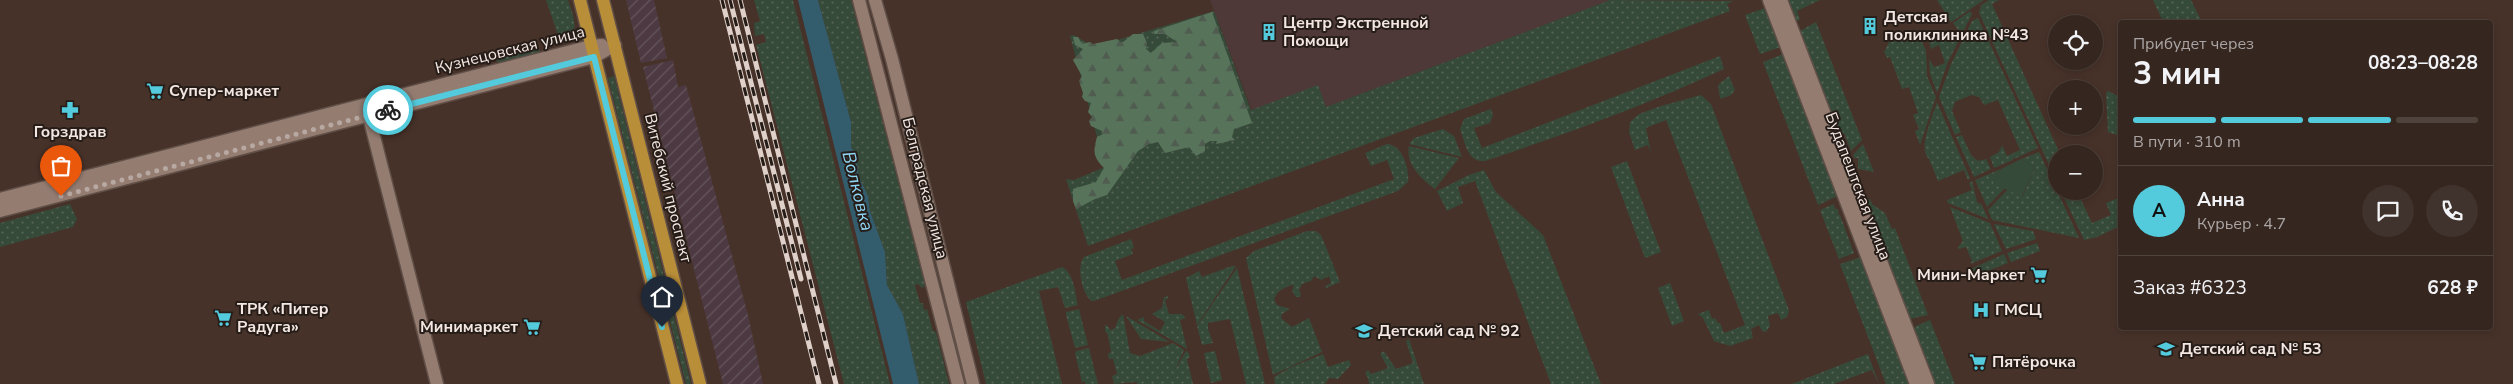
<!DOCTYPE html>
<html lang="ru">
<head>
<meta charset="utf-8">
<style>
  body { margin:0; font-family:"Nunito Sans",sans-serif; background:#40322c; color:#f1f3f6; height:100vh; display:flex; flex-direction:column; font-size:19px; white-space:nowrap }
  * { box-sizing:border-box; margin:0 }
  p { font-size:16px; color:#aaa5a4 }
  .icon { flex:none; width:28px; height:28px; fill:none; stroke:currentColor; stroke-width:2; stroke-linecap:round; stroke-linejoin:round }
  .map { position:relative; flex:1; overflow:hidden }
  .sheet { position:absolute; left:2118px; top:20px; width:375px; height:310px; display:flex; flex-direction:column; background:#35261f; border-radius:5px; box-shadow:0 2px 8px #0003,0 0 0 1px #4f433d }
  .sheet>* { flex:none }
  .fabs { position:absolute; left:2048px; top:15px; display:grid; gap:10px }
  .fabs a { display:grid; place-items:center; width:55px; height:55px; border-radius:50%; background:#35261f; box-shadow:0 2px 8px #0003,0 0 0 1px #4f433d; font-size:25px }
  .pin { position:absolute; display:grid; place-items:center; width:42px; height:42px; color:#fff; margin:-51px -21px; border-radius:50% 50% 50% 0; rotate:-45deg; box-shadow:0 0 5px #0007 }
  .pin .icon { rotate:45deg }
  .courier { position:absolute; display:grid; place-items:center; width:50px; height:50px; margin:-25px; border:4px solid #53cbdc; border-radius:50%; background:#fff; color:#222; box-shadow:0 1px 6px #0007 }
  .head em { font-style:normal; font-weight:700 }
  .head div { display:flex; flex-direction:column-reverse }
  .head { display:flex; align-items:center; justify-content:space-between; height:85px; padding:0 15px }
  h1 { font-size:32px; font-weight:700; line-height:38px }
  .bar { display:grid; grid-template-columns:repeat(4,1fr); gap:8px 5px; align-content:center; height:60px; padding:0 15px }
  .bar i { height:6px; border-radius:4px; background:#4f433d }
  .bar .active { background:#53cbdc }
  .bar p { grid-column:span 4 }
  .line { display:flex; align-items:center; gap:12px; padding:0 15px; border-top:1px solid #4f433d }
  .line div { flex:1 }
  .round { display:grid; place-items:center; flex:none; width:52px; height:52px; border-radius:26px; background:#40322c }
  .map>svg:first-child { display:block }
  .industrial { fill:url(#industrial-furrows) }
  .medical { fill:#4e3938 }
  .grass { fill:url(#grass-dots) }
  .forest { fill:url(#forest-firs) }
  .garden { fill:#364a39 }
  .water { fill:#335c6c }
  .lines { fill:none; stroke-linecap:round; stroke-linejoin:round }
  .minor-casing { stroke:#604f47; stroke-width:15 }
  .major-casing { stroke:#604f47; stroke-width:15 }
  .minor { stroke:#947c71; stroke-width:12 }
  .major { stroke:#b98e38; stroke-width:12 }
  .rail-casing { stroke:#dfd1ca; stroke-width:5 }
  .rail { stroke:#261d18; stroke-width:3; stroke-dasharray:9; stroke-linecap:butt }
  .done { stroke:#b7a8a1; stroke-width:5; stroke-dasharray:0 9 }
  .route { stroke:#53cbdc; stroke-width:6 }
  .labels { text-anchor:middle; dominant-baseline:central; stroke-width:4; stroke-linejoin:round; paint-order:stroke }
  .poi-label { font-size:16px; font-weight:bold; fill:#f4e7e1; stroke:#261d18; text-anchor:start }
  .street-label { font-size:16px; fill:#f4e7e1; stroke:#261d18 }
  .water-label { font-size:18px; font-style:italic; fill:#8ed6f3; stroke:#261d18 }
</style>
</head>
<body>
<div class="map">
<svg width="2513" height="384" viewBox="0 0 2513 384">
  <defs>
    <pattern id="industrial-furrows" width="10" height="10" patternUnits="userSpaceOnUse" patternTransform="scale(1.25)"><rect width="10" height="10" fill="#4c3942"/><path d="M-1 1l2-2M0 10L10 0M9 11l2-2" fill="none" stroke="#66565d"/></pattern>
    <pattern id="grass-dots" width="8" height="8" patternUnits="userSpaceOnUse" patternTransform="scale(1.25)"><rect width="8" height="8" fill="#364a39"/><path d="M2 2h.1M6 6h.1" fill="none" stroke="#546455" stroke-width="1.8" stroke-linecap="round"/></pattern>
    <pattern id="forest-firs" width="22" height="20" patternUnits="userSpaceOnUse" patternTransform="scale(1.25)"><rect width="22" height="20" fill="#57745b"/><path d="M5 1l3.5 6h-7zM16 11l3.5 6h-7z" fill="#505c50"/></pattern>
  </defs>
  <rect width="100%" height="100%" fill="#473229"/>
  <path class="industrial" d="M 626,0 L 654,0 L 667,58 L 641,63 Z
    M 673,60 L 678,87 L 686,85 L 748,315 L 763,384 L 723,384 L 643,67 Z"/>
  <path class="medical" d="M 1210,0 L 1610,0 L 1326,107 L 1318,86 L 1252,110 Z"/>
  <path class="grass" d="M 546,0 L 568,0 C 573,15 581,31 566,44 L 564,37 L 559,38 Z
    M 754,0 L 793,0 L 890,384 L 844,384 L 756,45 L 766,42 L 764,34 L 755,36 L 754,23 L 760,21 Z
    M 818,0 L 851,0 L 925,286 L 922,288 L 918,284 L 915,285 L 920,303 L 923,303 L 924,310 L 927,309 L 933,331 L 936,332 L 949,384 L 919,384 L 903,314 L 887,285 L 885,252 L 870,211 L 868,196 L 859,177 L 856,154 L 851,147 L 851,122 Z
    M 1610,0 L 1733,1 L 1727,4 L 1730,11 L 1088,246 L 1066,179 L 1074,180 L 1105,167 L 1070,36 L 1074,35 L 1094,47 L 1214,11 L 1251,110 L 1318,85 L 1326,107 Z
    M 1788,0 L 1820,0 L 1797,11 L 1800,20 L 1796,21 Z
    M 1937,0 L 1984,0 L 1951,22 Z
    M 1989,0 L 1999,0 L 1992,4 L 2060,154 L 2056,154 L 2056,180 L 1979,13 L 1981,5 Z
    M 2153,0 L 2191,0 L 2202,22 L 2163,22 Z
    M 1765,8 L 1781,47 L 1760,54 L 1745,15 Z
    M 1970,11 L 1972,14 L 1948,62 L 1937,93 L 1930,74 L 1929,59 L 1934,67 L 1945,63 L 1939,45 L 1931,49 L 1927,34 C 1938,28 1943,32 1951,39 L 1959,31 L 1953,23 Z
    M 1978,18 L 2038,148 L 2014,159 L 2013,156 L 2013,160 L 1994,168 L 1990,157 L 1999,152 L 2002,145 L 2007,156 L 2020,150 L 1998,100 L 1984,105 L 1979,97 L 1971,95 L 1955,102 L 1952,111 L 1961,132 L 1955,135 L 1939,97 L 1951,64 L 1972,21 Z
    M 1816,22 L 1862,140 L 1851,151 L 1844,133 L 1839,135 L 1800,31 Z
    M 1912,32 L 1919,35 L 1926,51 L 1927,76 L 1936,97 L 1920,145 L 1915,131 L 1919,129 L 1913,115 L 1918,113 L 1909,87 L 1902,89 L 1890,57 L 1887,58 L 1884,52 L 1889,42 Z
    M 538,45 L 540,52 L 499,63 L 496,60 L 498,57 Z
    M 1783,54 L 1838,196 L 1818,205 L 1763,62 Z
    M 1720,56 L 1724,69 C 1647,105 1566,134 1485,161 C 1467,163 1465,142 1460,129 L 1464,119 L 1491,109 L 1493,115 L 1490,123 L 1474,128 L 1482,148 Z
    M 614,76 L 691,384 L 686,384 L 608,78 Z
    M 1729,76 L 1735,90 L 1731,95 L 1720,99 L 1718,85 Z
    M 2108,91 L 2120,97 L 2120,136 L 2108,132 L 2106,93 Z
    M 1701,95 L 1711,104 L 1789,310 L 1787,317 L 1781,320 L 1778,313 L 1768,316 L 1770,326 L 1766,332 L 1762,331 L 1759,325 L 1751,329 L 1753,338 L 1730,346 L 1714,341 L 1703,318 L 1698,314 L 1709,310 L 1712,319 L 1715,318 L 1718,323 L 1720,323 L 1724,333 L 1745,325 L 1666,120 L 1646,128 L 1651,153 L 1648,145 L 1635,150 L 1629,132 L 1630,122 L 1639,114 L 1661,106 Z
    M 1937,102 L 1970,178 L 1968,180 L 1964,170 L 1938,181 L 1929,159 C 1917,150 1933,115 1937,102 Z
    M 1443,129 L 1454,136 L 1462,157 L 1409,144 L 1414,138 Z
    M 1962,135 L 1971,155 L 1978,161 L 1986,159 L 1991,169 L 1974,177 L 1956,137 Z
    M 1387,144 C 1402,144 1410,169 1408,182 L 1398,191 L 1094,301 L 1091,301 C 1082,293 1076,267 1084,257 L 1131,239 L 1134,248 L 1131,249 L 1133,254 L 1115,261 L 1122,280 L 1394,179 L 1387,160 L 1371,166 L 1365,153 Z
    M 1863,144 L 1874,172 L 1858,169 L 1858,158 L 1854,158 L 1853,155 Z
    M 1409,146 L 1459,158 L 1435,189 C 1422,179 1405,164 1409,146 Z
    M 2039,152 L 2079,238 L 1992,220 L 1988,210 L 2008,189 L 2023,196 L 2035,167 L 2021,159 Z
    M 1627,161 L 1661,252 L 1645,258 L 1611,167 Z
    M 2001,169 L 1994,182 L 2005,188 L 1987,207 L 1975,180 Z
    M 1484,170 L 1496,192 L 1543,235 L 1601,384 L 1551,384 L 1475,181 L 1458,187 L 1463,203 L 1447,211 L 1437,191 L 1469,175 Z
    M 1972,181 L 1977,202 L 1982,205 L 1988,219 L 1948,203 L 1947,200 L 1972,190 L 1969,183 Z
    M 2061,191 L 2077,191 L 2092,223 L 2111,215 L 2106,203 L 2118,198 L 2120,203 L 2120,226 L 2097,237 L 2084,240 Z
    M 1864,199 L 1870,199 L 1872,204 L 1885,213 L 1892,229 L 1895,228 L 1928,315 L 1910,319 Z
    M 70,204 L 77,219 L 73,227 L 0,247 L 0,223 Z
    M 1834,204 L 1835,209 L 1838,209 L 1839,213 L 1837,214 L 1840,215 L 1854,253 L 1839,259 L 1820,210 Z
    M 1950,207 L 1990,223 L 2002,251 L 1970,264 L 1972,261 L 1966,247 L 1959,249 L 1958,247 L 1963,241 Z
    M 1994,224 L 2033,231 L 2036,239 L 2006,249 Z
    M 1307,231 L 1316,231 L 1321,235 L 1340,282 L 1326,288 L 1325,286 L 1331,283 L 1329,276 L 1321,280 L 1314,276 L 1311,281 L 1302,284 L 1299,290 L 1301,294 L 1300,297 L 1296,297 L 1292,291 L 1294,285 C 1284,287 1278,290 1274,299 L 1277,305 L 1290,309 L 1282,314 L 1281,318 L 1292,327 L 1309,318 L 1322,352 L 1273,375 L 1246,258 L 1254,251 Z
    M 2037,243 L 2040,251 L 2011,262 L 2007,253 Z
    M 2004,254 L 2008,263 L 1979,274 L 1969,270 Z
    M 1861,257 L 1910,384 L 1886,384 L 1840,264 Z
    M 1232,266 L 1236,266 L 1197,325 L 1186,278 L 1199,271 L 1202,277 Z
    M 1062,267 C 1074,273 1075,293 1078,305 L 1065,308 L 1058,287 L 1039,291 L 1062,384 L 986,384 L 966,302 Z
    M 1237,268 L 1265,384 L 1246,384 L 1230,319 L 1208,323 L 1208,329 L 1213,343 L 1202,345 L 1197,326 Z
    M 1670,283 L 1684,321 L 1672,326 L 1658,288 Z
    M 1169,296 L 1165,301 L 1169,314 L 1182,314 L 1186,318 L 1180,320 L 1187,349 L 1137,320 L 1144,317 L 1144,321 L 1160,331 L 1165,322 L 1152,314 L 1162,308 L 1164,297 Z
    M 1079,309 L 1088,345 L 1075,348 L 1066,315 L 1066,312 Z
    M 1123,314 L 1130,353 L 1140,356 L 1173,343 L 1184,350 L 1175,370 L 1186,351 L 1188,352 L 1190,357 L 1187,359 L 1193,384 L 1137,384 L 1137,382 L 1114,384 L 1112,376 L 1117,374 L 1113,359 L 1109,359 L 1108,354 L 1111,352 L 1108,335 L 1105,331 L 1105,324 L 1111,330 L 1115,328 L 1119,318 Z
    M 1126,316 L 1170,342 L 1141,339 Z
    M 1930,320 L 1955,384 L 1935,384 L 1914,330 L 1916,326 Z
    M 1409,339 L 1424,384 L 1369,384 L 1368,378 L 1365,373 L 1368,370 L 1371,374 L 1388,368 L 1380,354 L 1384,351 L 1396,369 L 1413,363 L 1406,341 Z
    M 1089,348 L 1098,384 L 1085,384 L 1085,381 L 1082,382 L 1075,353 L 1076,351 Z
    M 1215,351 L 1222,380 L 1211,383 L 1204,353 Z
    M 1323,354 L 1328,367 L 1349,360 L 1351,365 L 1338,379 L 1329,378 L 1325,384 L 1275,384 L 1274,377 L 1289,368 Z
    M 1868,354 L 1879,384 L 1872,370 L 1834,384 L 1792,384 Z"/>
  <path class="forest" d="M 1212,12 L 1252,123 L 1234,129 L 1232,137 L 1235,140 L 1216,144 L 1217,141 L 1210,141 L 1205,144 L 1205,151 L 1196,156 L 1189,147 L 1165,153 L 1158,142 L 1149,144 L 1138,151 L 1107,195 L 1095,199 L 1076,209 L 1073,201 L 1073,189 L 1096,182 L 1104,168 C 1093,157 1093,151 1097,137 L 1103,134 L 1102,131 L 1091,126 L 1089,121 L 1092,117 L 1088,112 L 1091,103 L 1085,101 L 1082,97 L 1083,93 L 1079,81 L 1082,76 L 1073,60 L 1083,49 L 1075,45 L 1073,37 L 1078,37 L 1082,44 L 1090,42 L 1093,44 L 1117,39 L 1122,43 L 1133,34 L 1143,34 L 1147,43 L 1146,49 L 1151,53 L 1162,43 L 1177,42 L 1165,34 L 1154,34 L 1154,31 Z"/>
  <path class="garden" d="M 2021,159 L 2035,167 L 2022,197 L 1993,183 L 2001,169 Z"/>
  <path class="water" d="M 798,0 L 818,0 L 851,122 L 851,147 L 856,154 L 859,177 L 868,196 L 870,211 L 885,252 L 887,285 L 903,314 L 919,384 L 893,384 Z"/>
  <g class="lines">
    <g class="minor-casing">
      <path id="minor" d="M 859,0 L 958,384
        M 875,0 L 892,59 L 973,384
        M 1769,0 L 1916,384
        M 1781,0 L 1928,384
        M 367,109 L 437,384
        M 0,199 L 591,46 L 602,45
        M 0,211 L 594,57 L 615,45"/>
    </g>
    <g class="major-casing">
      <path id="major" d="M 580,0 L 677,384
        M 603,0 L 700,384"/>
    </g>
    <use href="#minor" class="minor"/>
    <use href="#major" class="major"/>
    <g class="rail-casing">
      <path id="rail" d="M 722,0 L 819,384
        M 730,0 L 801,279
        M 740,0 L 836,384"/>
    </g>
    <use href="#rail" class="rail"/>
  </g>
  <g class="lines">
    <path class="done" d="M 61,196 L 388,110"/>
    <path class="route" d="M 388,110 L 594,57 L 662,327"/>
  </g>
  <defs>
    <g id="building-bare" transform="scale(1.35)"><path d="M-4-6H4V6H1V3H-1V6H-4ZM-2.5-4.3h1.7v1.8h-1.7ZM.8-4.3h1.7v1.8H.8ZM-2.5-1h1.7V.8h-1.7ZM.8-1h1.7V.8H.8Z" fill="#53cbdc" stroke="#261d18" stroke-width="2.5" paint-order="stroke"/></g>
    <g id="supermarket-bare" transform="scale(1.35)"><path d="M-6-5.5h2.5l.6 2H6L4.5 2H-2.5L-4.4-4H-6ZM-1.5 3.2a1.3 1.3 0 1 0 .1 0ZM3 3.2a1.3 1.3 0 1 0 .1 0Z" fill="#53cbdc" stroke="#261d18" stroke-width="2.5" paint-order="stroke"/></g>
    <g id="pharmacy-bare" transform="scale(1.35)"><path d="M-2-6h4v4h4v4h-4v4h-4v-4h-4v-4h4Z" fill="#53cbdc" stroke="#261d18" stroke-width="2.5" paint-order="stroke"/></g>
    <g id="hospital-bare" transform="scale(1.35)"><path d="M-5-5h3v3.5h4V-5h3V5h-3V1.5h-4V5h-3Z" fill="#53cbdc" stroke="#261d18" stroke-width="2.5" paint-order="stroke"/></g>
    <g id="school-bare" transform="scale(1.35)"><path d="M0-5L7-2L0 1L-7-2ZM-4 1L0 2.5L4 1V4Q0 6-4 4Z" fill="#53cbdc" stroke="#261d18" stroke-width="2.5" paint-order="stroke"/></g>
  </defs>
  <g fill-rule="evenodd">
    <use href="#building-bare" x="1870" y="26"/>
    <use href="#building-bare" x="1269" y="32"/>
    <use href="#supermarket-bare" x="155" y="91"/>
    <use href="#pharmacy-bare" x="70" y="110"/>
    <use href="#supermarket-bare" x="2039" y="275"/>
    <use href="#hospital-bare" x="1981" y="310"/>
    <use href="#supermarket-bare" x="223" y="318"/>
    <use href="#supermarket-bare" x="532" y="327"/>
    <use href="#school-bare" x="1364" y="331"/>
    <use href="#school-bare" x="2166" y="349"/>
    <use href="#supermarket-bare" x="1978" y="362"/>
  </g>
  <g class="labels">
    <g class="poi-label">
      <text x="1884" y="17">Детская<tspan x="1884" dy="18">поликлиника №43</tspan></text>
      <text x="1283" y="23">Центр Экстренной<tspan x="1283" dy="18">Помощи</tspan></text>
      <text x="169" y="91">Супер-маркет</text>
      <text x="70" y="132" text-anchor="middle">Горздрав</text>
      <text x="2025" y="275" text-anchor="end">Мини-Маркет</text>
      <text x="237" y="309">ТРК «Питер<tspan x="237" dy="18">Радуга»</tspan></text>
      <text x="1995" y="310">ГМСЦ</text>
      <text x="518" y="327" text-anchor="end">Минимаркет</text>
      <text x="1378" y="331">Детский сад № 92</text>
      <text x="2180" y="349">Детский сад № 53</text>
      <text x="1992" y="362">Пятёрочка</text>
    </g>
    <g class="street-label">
      <text transform="translate(510 50) rotate(-14)">Кузнецовская улица</text>
      <text transform="translate(1858 186) rotate(69)">Будапештская улица</text>
      <text transform="translate(668 188) rotate(76)">Витебский проспект</text>
      <text transform="translate(925 188) rotate(76)">Белградская улица</text>
    </g>
    <g class="water-label">
      <text transform="translate(858 191) rotate(76)">Волковка</text>
    </g>
  </g>
</svg>
<div class="fabs">
<a><svg class="icon" aria-label="locate" viewBox="0 0 24 24"><circle cx="12" cy="12" r="6"/><path d="M12 2v4M12 18v4M2 12h4M18 12h4"/></svg></a>
<a>+</a>
<a>−</a>
</div>
<div class="pin" style="left:61px;top:196px;background:#ea580c"><svg class="icon" aria-label="bag" viewBox="0 0 24 24"><path d="M5 8h14l-1 12H6zM9 8a3 3 0 0 1 6 0"/></svg></div>
<div class="pin" style="left:662px;top:327px;background:#1f2937"><svg class="icon" aria-label="home" viewBox="0 0 24 24"><path d="M3 11l9-7 9 7M6 9v11h12V9"/></svg></div>
<div class="courier" style="left:388px;top:110px"><svg class="icon" aria-label="bike" viewBox="0 0 24 24"><circle cx="6" cy="16" r="4"/><circle cx="18" cy="16" r="4"/><path d="M6 16l4-8h5l3 8M10 8l3 8H6M13 5h3"/></svg></div>
<section class="sheet">
<div class="head"><div><h1>3 мин</h1><p>Прибудет через</p></div><em>08:23–08:28</em></div>
<div class="bar"><i class="active"></i><i class="active"></i><i class="active"></i><i></i><p>В пути · 310 m</p></div>
<div class="line" style="height:90px"><b class="round" style="background:#53cbdc;color:#111">А</b><div><b>Анна</b><p>Курьер · 4.7</p></div><a class="round"><svg class="icon" aria-label="chat" viewBox="0 0 24 24"><path d="M4 5h16v11H9l-5 4z"/></svg></a><a class="round"><svg class="icon" aria-label="phone" viewBox="0 0 24 24"><path d="M5 4h4l2 5-3 2q2 4 5 5l2-3 5 2v4C11 20 4 13 5 4z"/></svg></a></div>
<div class="line" style="height:65px"><div>Заказ #6323</div><b>628 ₽</b></div>
</section>
</div>
</body>
</html>
